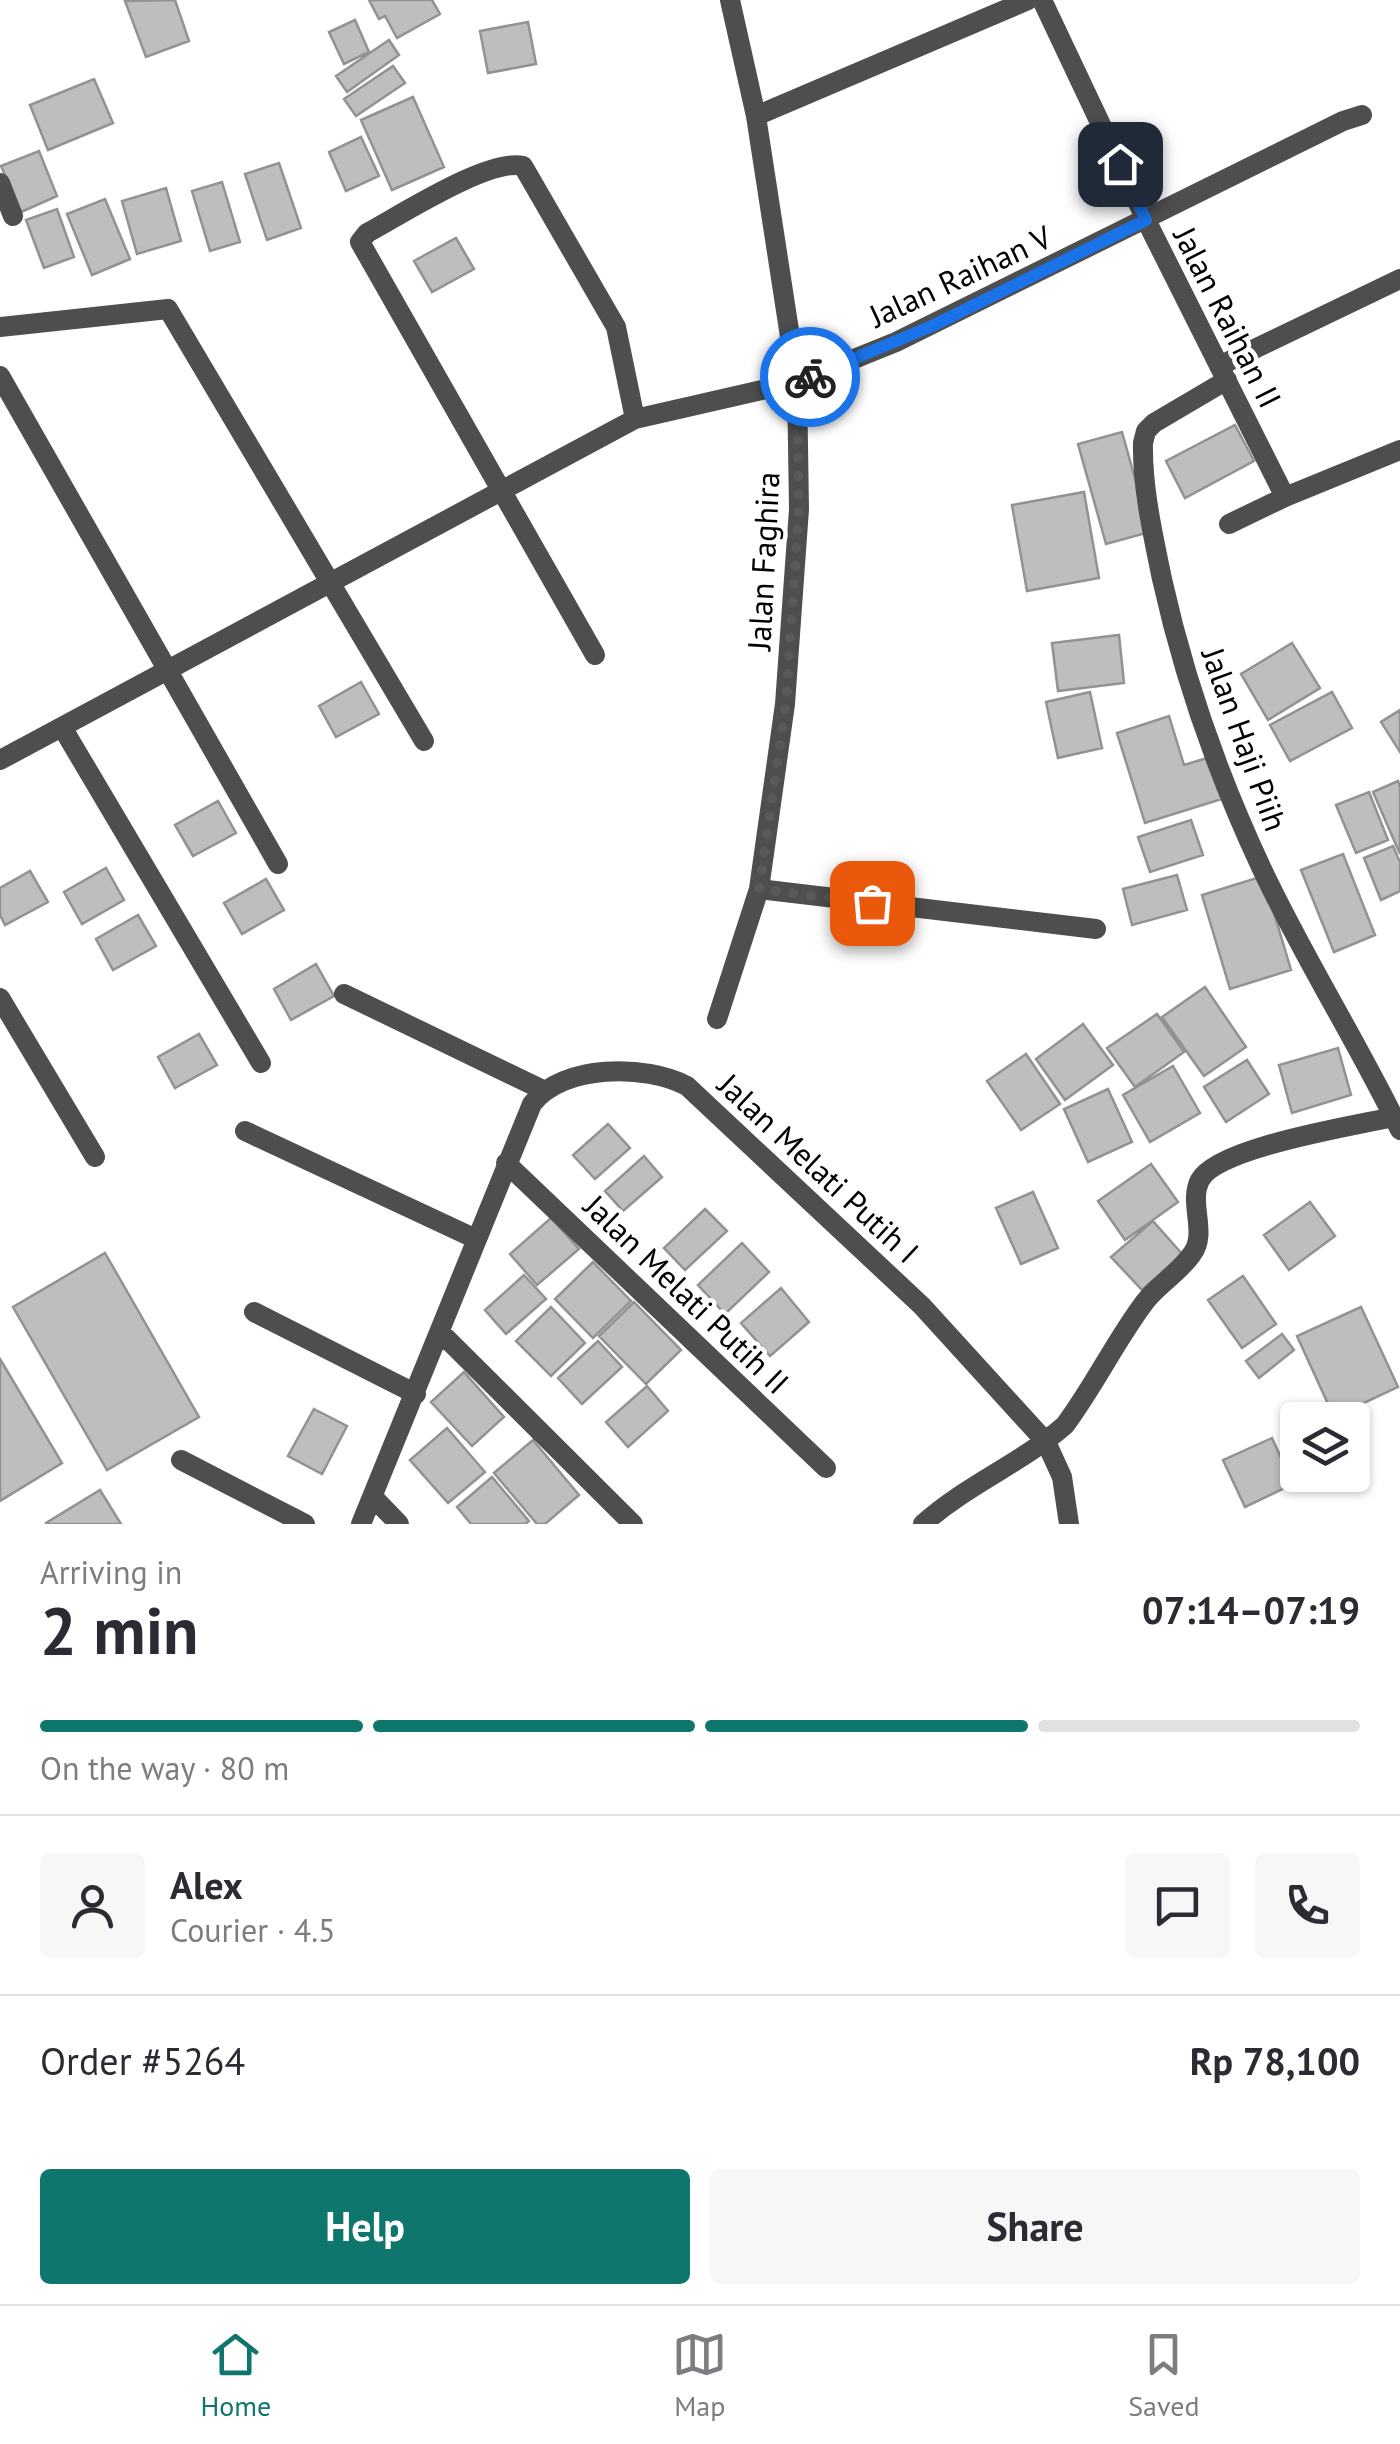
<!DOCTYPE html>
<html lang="en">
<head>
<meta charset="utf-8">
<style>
  body { margin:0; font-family:"PT Sans",sans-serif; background:#f7f7f7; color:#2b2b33; height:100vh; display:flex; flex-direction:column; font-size:38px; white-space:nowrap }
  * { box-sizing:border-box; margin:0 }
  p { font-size:32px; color:#7c7c81 }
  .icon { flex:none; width:55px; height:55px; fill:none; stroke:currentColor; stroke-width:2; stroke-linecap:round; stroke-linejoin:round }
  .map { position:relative; height:1524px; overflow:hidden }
  .drawer { display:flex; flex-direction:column; background:#fff; flex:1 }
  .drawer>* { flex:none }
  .fabs { position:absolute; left:1280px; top:1402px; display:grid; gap:20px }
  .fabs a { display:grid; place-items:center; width:90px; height:90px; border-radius:10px; background:#fff; box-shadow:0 2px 8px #0004; font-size:50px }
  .pin { position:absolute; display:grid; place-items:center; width:85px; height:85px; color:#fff; margin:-42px; border-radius:20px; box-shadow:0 5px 15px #0006 }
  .courier { position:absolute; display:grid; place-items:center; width:100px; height:100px; margin:-50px; border:8px solid #1a73e8; border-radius:50%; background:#fff; color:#222; box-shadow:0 2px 12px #0007 }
  .headline em { font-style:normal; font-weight:800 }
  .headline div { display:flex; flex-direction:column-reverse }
  .headline { display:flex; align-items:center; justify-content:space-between; height:170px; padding:0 40px }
  h1 { font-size:65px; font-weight:800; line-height:75px }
  .bar { display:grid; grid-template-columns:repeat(4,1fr); gap:15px 10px; align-content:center; height:120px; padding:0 40px }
  .bar i { height:12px; border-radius:8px; background:#e1e1e2 }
  .bar .active { background:#0f766e }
  .bar p { grid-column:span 4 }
  .line { display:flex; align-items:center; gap:25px; padding:0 40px; border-top:2px solid #e1e1e2 }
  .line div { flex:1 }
  .round { display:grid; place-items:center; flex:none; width:105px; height:105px; border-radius:10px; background:#f7f7f7 }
  .cta { display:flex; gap:20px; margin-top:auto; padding:20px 40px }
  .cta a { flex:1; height:115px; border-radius:10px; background:#0f766e; color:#fff; font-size:40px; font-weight:800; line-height:115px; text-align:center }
  .cta a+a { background:#f7f7f7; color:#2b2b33 }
  .tab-bar { display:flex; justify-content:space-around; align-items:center; height:140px; border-top:2px solid #e1e1e2; background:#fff; font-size:28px; color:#7c7c81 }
  .tab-bar a { display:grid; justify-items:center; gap:5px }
  .tab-bar .active { color:#0f766e }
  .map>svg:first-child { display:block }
  .building { fill:#bebebe; stroke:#929292; stroke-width:2.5 }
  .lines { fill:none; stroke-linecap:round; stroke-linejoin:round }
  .street { stroke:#4e4e4e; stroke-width:20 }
  .done { stroke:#595959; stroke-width:10; stroke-dasharray:0 18 }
  .route { stroke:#1a73e8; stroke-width:12 }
  .labels { text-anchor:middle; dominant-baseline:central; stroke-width:9; stroke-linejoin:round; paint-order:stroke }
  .street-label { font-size:32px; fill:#000; stroke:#fff }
</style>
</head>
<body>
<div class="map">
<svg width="1400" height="1524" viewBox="0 0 1400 1524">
  <rect width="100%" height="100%" fill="#fff"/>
  <path class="building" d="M 175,0 L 189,41 L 146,57 L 125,1 Z
    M 369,0 L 432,0 L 440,14 L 397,38 L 385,16 L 379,19 Z
    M 355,20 L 369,52 L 344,64 L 329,32 Z
    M 528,22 L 536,64 L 488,73 L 480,31 Z
    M 389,40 L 399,55 L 347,92 L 336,76 Z
    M 393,66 L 405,83 L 356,116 L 344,99 Z
    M 94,79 L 113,123 L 48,150 L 30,105 Z
    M 413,97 L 444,167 L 392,190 L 361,120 Z
    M 361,137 L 379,176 L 346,191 L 329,152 Z
    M 39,151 L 57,196 L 21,212 L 1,166 Z
    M 279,163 L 301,228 L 267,240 L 245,174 Z
    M 222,182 L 240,242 L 210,251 L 192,191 Z
    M 166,188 L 181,241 L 137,254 L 122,201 Z
    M 105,199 L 130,259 L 92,275 L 67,214 Z
    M 57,209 L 74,257 L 44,268 L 26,220 Z
    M 456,238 L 474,269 L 432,292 L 414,261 Z
    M 1235,425 L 1254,461 L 1185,498 L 1166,461 Z
    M 1122,432 L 1150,532 L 1106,544 L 1078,444 Z
    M 1084,492 L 1099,578 L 1027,591 L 1012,505 Z
    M 1119,635 L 1124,683 L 1058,691 L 1052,643 Z
    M 1292,643 L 1320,688 L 1268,720 L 1241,674 Z
    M 361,682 L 379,714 L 336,737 L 319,706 Z
    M 1090,692 L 1102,748 L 1058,758 L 1046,702 Z
    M 1332,692 L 1352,728 L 1290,761 L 1270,725 Z
    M 1400,710 L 1400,752 L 1381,722 Z
    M 1169,716 L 1184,765 L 1210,757 L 1222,799 L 1145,823 L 1117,733 Z
    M 1398,781 L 1400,787 L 1400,854 L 1373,792 Z
    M 1369,792 L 1388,840 L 1356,853 L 1336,805 Z
    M 218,801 L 236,833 L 193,856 L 175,825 Z
    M 1191,820 L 1203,855 L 1150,872 L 1138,837 Z
    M 1393,846 L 1400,862 L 1400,891 L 1381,900 L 1364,858 Z
    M 1343,854 L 1375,935 L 1334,952 L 1301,870 Z
    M 106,868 L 124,900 L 82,924 L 64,892 Z
    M 30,871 L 48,902 L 5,925 L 0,915 L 0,888 Z
    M 1177,875 L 1187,910 L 1132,925 L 1123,889 Z
    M 1263,876 L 1291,970 L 1230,989 L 1202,895 Z
    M 266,879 L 284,910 L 242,934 L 224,903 Z
    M 138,915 L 156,946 L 113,970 L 96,939 Z
    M 316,964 L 334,996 L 291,1020 L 274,989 Z
    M 1205,987 L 1246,1047 L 1204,1076 L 1162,1017 Z
    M 1157,1014 L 1184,1052 L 1135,1087 L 1107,1048 Z
    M 1083,1024 L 1113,1065 L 1065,1100 L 1036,1059 Z
    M 199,1034 L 217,1065 L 175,1088 L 158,1057 Z
    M 1338,1048 L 1351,1095 L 1292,1113 L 1279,1065 Z
    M 1026,1054 L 1060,1104 L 1021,1130 L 987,1081 Z
    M 1247,1060 L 1269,1094 L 1226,1122 L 1204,1087 Z
    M 1173,1066 L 1200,1113 L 1150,1142 L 1123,1095 Z
    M 1108,1089 L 1132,1142 L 1088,1162 L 1064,1109 Z
    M 608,1124 L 630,1148 L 595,1179 L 573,1155 Z
    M 644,1156 L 662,1177 L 623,1211 L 605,1191 Z
    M 1151,1164 L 1178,1202 L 1125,1240 L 1098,1201 Z
    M 1033,1192 L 1058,1248 L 1021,1264 L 996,1208 Z
    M 1310,1202 L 1335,1236 L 1289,1270 L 1264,1235 Z
    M 705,1209 L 727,1231 L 685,1270 L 664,1248 Z
    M 551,1218 L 579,1249 L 537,1285 L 510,1254 Z
    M 1153,1221 L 1183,1255 L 1142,1290 L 1111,1257 Z
    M 742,1243 L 769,1272 L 725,1314 L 698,1285 Z
    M 105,1253 L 199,1417 L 107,1470 L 13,1307 Z
    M 593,1262 L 631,1301 L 593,1338 L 555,1299 Z
    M 524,1275 L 546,1299 L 506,1334 L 485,1310 Z
    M 1243,1276 L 1276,1324 L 1242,1348 L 1208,1300 Z
    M 781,1288 L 809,1322 L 770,1356 L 741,1323 Z
    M 634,1302 L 681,1350 L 646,1384 L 599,1336 Z
    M 551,1307 L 585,1343 L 551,1376 L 516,1341 Z
    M 1361,1307 L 1398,1387 L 1334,1417 L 1297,1336 Z
    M 1282,1334 L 1294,1350 L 1259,1378 L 1246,1361 Z
    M 598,1341 L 622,1367 L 582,1404 L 558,1378 Z
    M 0,1359 L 62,1463 L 0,1501 Z
    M 464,1372 L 504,1417 L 472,1446 L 431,1402 Z
    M 647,1386 L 668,1411 L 628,1447 L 606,1422 Z
    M 314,1409 L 347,1426 L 322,1474 L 288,1456 Z
    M 447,1428 L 485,1472 L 448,1503 L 410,1460 Z
    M 1272,1438 L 1293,1484 L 1245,1507 L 1223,1460 Z
    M 533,1440 L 579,1495 L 545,1524 L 537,1524 L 494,1473 Z
    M 492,1477 L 529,1521 L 525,1524 L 471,1524 L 457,1507 Z
    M 100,1490 L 121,1524 L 46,1524 L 46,1523 Z"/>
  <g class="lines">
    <path class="street" d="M 1042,0 L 1146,220 L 1285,497
      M 756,116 L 1028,0
      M 0,183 L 13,216
      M 0,327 L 168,309 L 424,741
      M 1219,366 L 1400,279
      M 0,376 L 278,864
      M 1227,380 L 1154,423 L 1146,431 L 1143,443 C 1142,487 1153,535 1162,579 C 1184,678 1218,775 1261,867 C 1303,957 1357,1041 1400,1130
      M 1229,524 L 1285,497 L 1400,450
      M 595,655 L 360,242 L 367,233 C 399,216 490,157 523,166 L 616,327 L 635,419
      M 62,727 L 261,1063
      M 0,760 L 635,419 L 797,382 L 896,342 L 1343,121 L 1362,115
      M 759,889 L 1096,929
      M 344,994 L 543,1090
      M 0,998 L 95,1157
      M 717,1019 L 759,889 L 785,704 L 799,509 L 797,382 L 756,116 L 730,0
      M 245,1131 L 476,1239
      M 506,1163 L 826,1468
      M 254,1312 L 416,1394
      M 441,1333 L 633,1524
      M 181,1460 L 305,1524
      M 373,1497 L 399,1524
      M 361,1524 L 532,1104 C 562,1064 646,1064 687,1086 L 922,1306 L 1046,1442 L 1062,1477 L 1069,1524
      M 923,1524 C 966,1485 1022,1463 1065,1425 C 1094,1386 1115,1342 1144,1303 C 1157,1285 1179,1273 1192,1254 C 1208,1233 1188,1203 1200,1180 C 1218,1147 1354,1126 1393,1117"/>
  </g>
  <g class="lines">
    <path class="done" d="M 810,377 L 797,382 L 799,509 L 786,704 L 759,889 L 872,903"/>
    <path class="route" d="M 810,377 L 932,326 L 1146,220 L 1120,164"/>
  </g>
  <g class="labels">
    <g class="street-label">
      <text transform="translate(960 276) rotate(-25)">Jalan Raihan V</text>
      <text transform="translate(1228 317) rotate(63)">Jalan Raihan II</text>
      <text transform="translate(763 561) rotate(-87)">Jalan Faghira</text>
      <text transform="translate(1245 739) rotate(70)">Jalan Haji Piih</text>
      <text transform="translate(819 1168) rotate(43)">Jalan Melati Putih I</text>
      <text transform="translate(687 1294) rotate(44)">Jalan Melati Putih II</text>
    </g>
  </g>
</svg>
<div class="fabs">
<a><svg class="icon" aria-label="layers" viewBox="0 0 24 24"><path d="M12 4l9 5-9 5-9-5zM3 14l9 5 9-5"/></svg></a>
</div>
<div class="pin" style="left:872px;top:903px;background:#ea580c"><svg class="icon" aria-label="bag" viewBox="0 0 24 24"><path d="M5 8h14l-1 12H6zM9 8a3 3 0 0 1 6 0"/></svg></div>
<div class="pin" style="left:1120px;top:164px;background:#1f2937"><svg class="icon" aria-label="home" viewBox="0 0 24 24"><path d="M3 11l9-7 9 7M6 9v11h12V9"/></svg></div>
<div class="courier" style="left:810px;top:377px"><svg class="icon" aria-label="bike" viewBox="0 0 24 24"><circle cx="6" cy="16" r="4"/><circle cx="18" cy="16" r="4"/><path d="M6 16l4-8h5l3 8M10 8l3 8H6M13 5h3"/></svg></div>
</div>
<section class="drawer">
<div class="headline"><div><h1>2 min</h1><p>Arriving in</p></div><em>07:14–07:19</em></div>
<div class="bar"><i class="active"></i><i class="active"></i><i class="active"></i><i></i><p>On the way · 80 m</p></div>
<div class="line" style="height:180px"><a class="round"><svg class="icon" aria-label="person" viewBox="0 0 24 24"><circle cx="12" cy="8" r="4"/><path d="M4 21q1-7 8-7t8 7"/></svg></a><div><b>Alex</b><p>Courier · 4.5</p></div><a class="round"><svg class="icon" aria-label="chat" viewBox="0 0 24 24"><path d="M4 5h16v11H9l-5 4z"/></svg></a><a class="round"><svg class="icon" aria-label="phone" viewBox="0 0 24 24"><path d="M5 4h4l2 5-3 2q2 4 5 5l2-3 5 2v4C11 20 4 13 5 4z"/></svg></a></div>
<div class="line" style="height:130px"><div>Order #5264</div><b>Rp 78,100</b></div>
<div class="cta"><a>Help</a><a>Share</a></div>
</section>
<nav class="tab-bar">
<a class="active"><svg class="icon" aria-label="home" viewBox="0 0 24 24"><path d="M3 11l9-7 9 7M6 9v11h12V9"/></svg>Home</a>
<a><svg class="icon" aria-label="map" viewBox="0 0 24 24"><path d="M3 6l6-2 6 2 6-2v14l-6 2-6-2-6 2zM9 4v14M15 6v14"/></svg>Map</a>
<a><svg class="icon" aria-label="saved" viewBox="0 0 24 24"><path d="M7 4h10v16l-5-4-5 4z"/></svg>Saved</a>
</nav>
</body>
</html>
